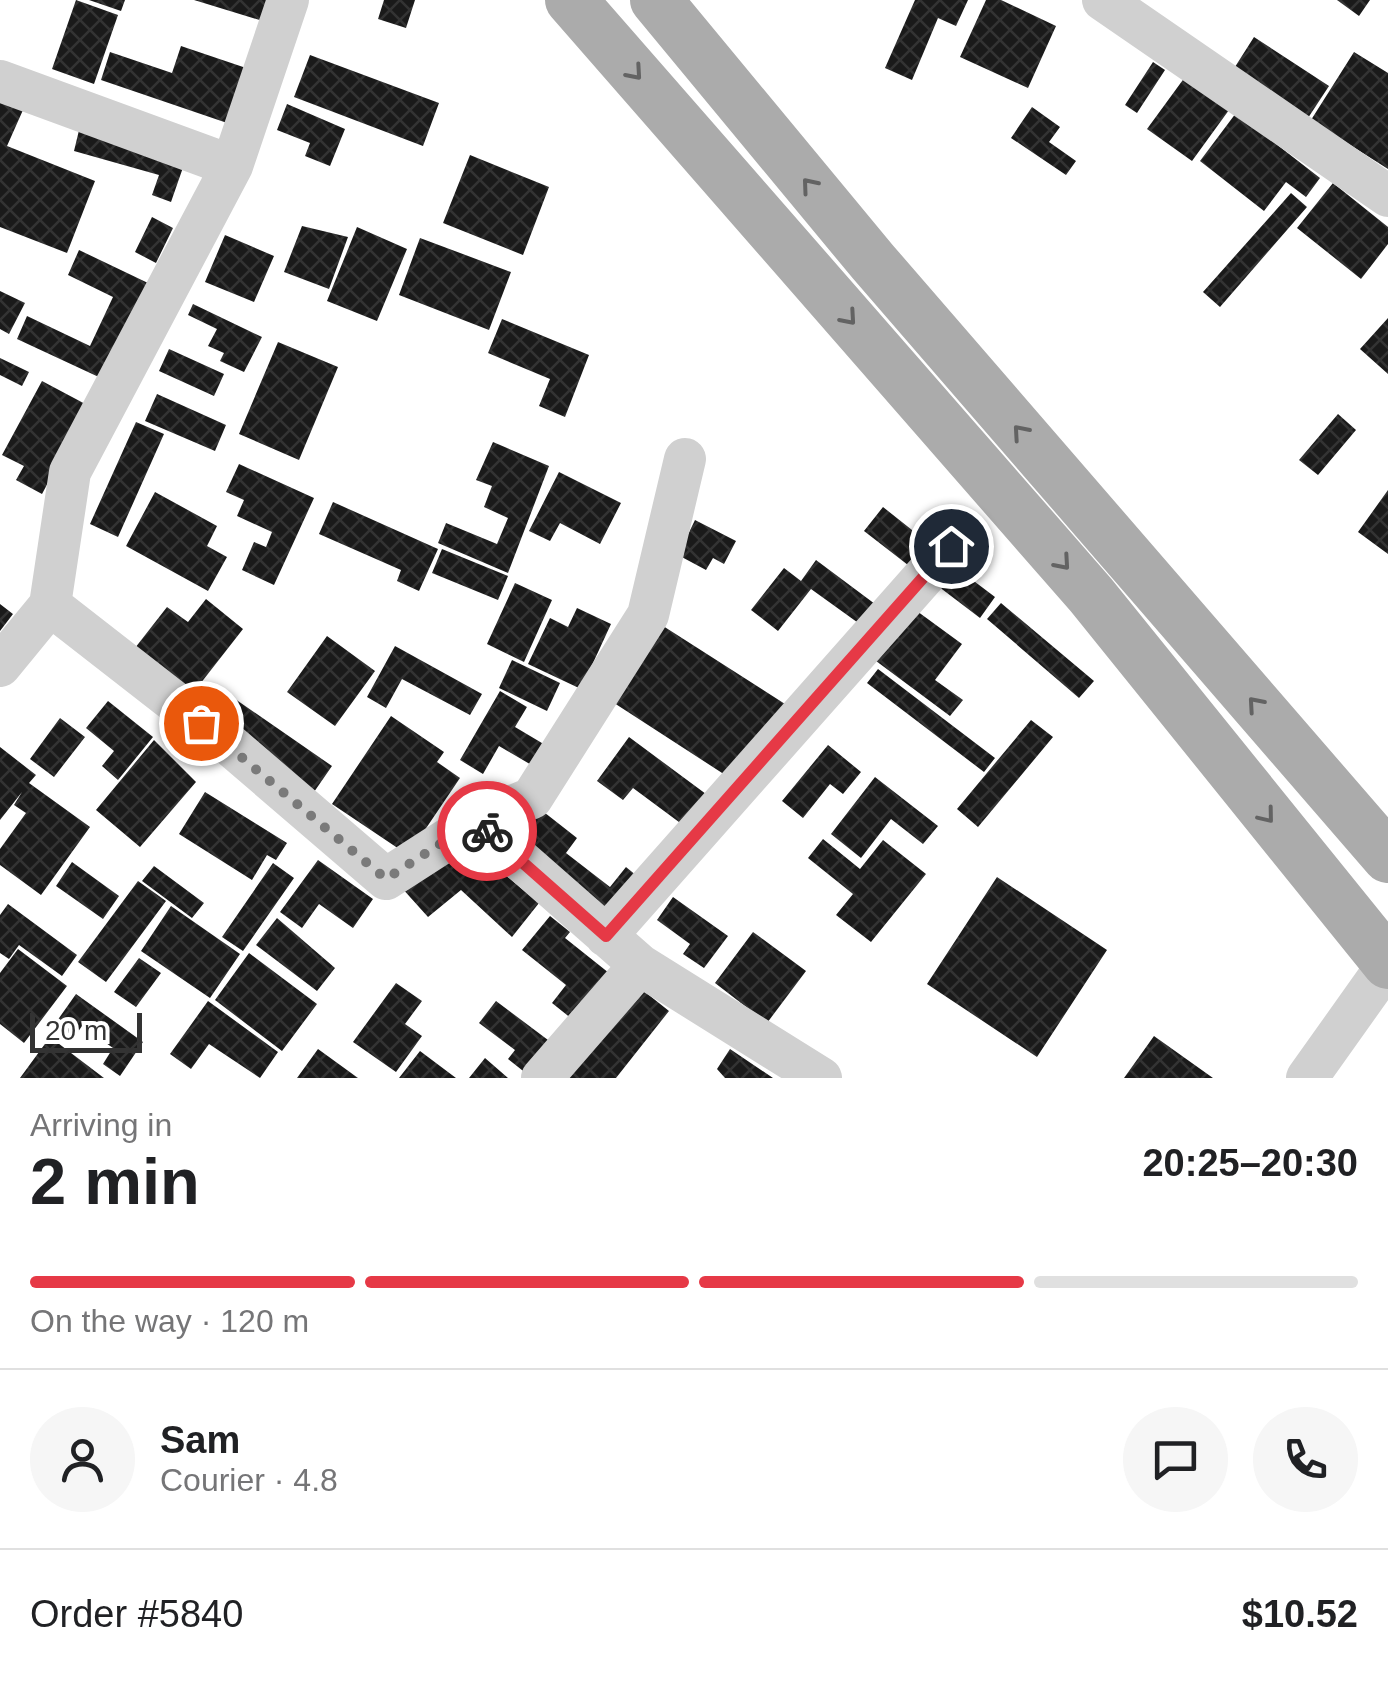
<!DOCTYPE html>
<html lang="en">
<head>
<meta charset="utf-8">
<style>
  body { margin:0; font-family:Arial,sans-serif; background:#f6f6f6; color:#202124; height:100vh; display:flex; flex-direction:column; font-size:38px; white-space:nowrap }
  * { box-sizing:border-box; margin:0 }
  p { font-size:32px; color:#757577 }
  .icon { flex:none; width:55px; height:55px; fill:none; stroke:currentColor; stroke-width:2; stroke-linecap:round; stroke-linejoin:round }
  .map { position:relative; height:1078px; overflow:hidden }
  .sheet { display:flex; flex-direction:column; background:#fff; flex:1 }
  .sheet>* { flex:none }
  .scale { position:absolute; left:30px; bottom:25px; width:112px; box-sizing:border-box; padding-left:10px; border:5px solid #333; border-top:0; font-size:28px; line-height:35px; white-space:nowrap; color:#333; -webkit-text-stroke:8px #fff; paint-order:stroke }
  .pin { position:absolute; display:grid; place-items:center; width:85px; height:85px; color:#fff; margin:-42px; border:5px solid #fff; border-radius:50%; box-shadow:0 2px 10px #0007 }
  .courier { position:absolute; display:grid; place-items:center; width:100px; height:100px; margin:-50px; border:8px solid #e63946; border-radius:50%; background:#fff; color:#222; box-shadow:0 2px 12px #0007 }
  .head em { font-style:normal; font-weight:700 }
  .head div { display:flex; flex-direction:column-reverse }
  .head { display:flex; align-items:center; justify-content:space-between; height:170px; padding:0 30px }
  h1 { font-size:65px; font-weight:700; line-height:75px }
  .bar { display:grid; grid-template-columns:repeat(4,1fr); gap:15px 10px; align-content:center; height:120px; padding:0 30px }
  .bar i { height:12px; border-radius:8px; background:#e0e0e0 }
  .bar .on { background:#e63946 }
  .bar p { grid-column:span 4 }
  .line { display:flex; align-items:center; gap:25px; padding:0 30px; border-top:2px solid #e0e0e0 }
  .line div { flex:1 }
  .round { display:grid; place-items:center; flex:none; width:105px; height:105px; border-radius:52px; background:#f6f6f6 }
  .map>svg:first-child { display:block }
  .building { fill:url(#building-cross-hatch) }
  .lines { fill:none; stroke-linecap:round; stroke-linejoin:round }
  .minor { stroke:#d0d0d0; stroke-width:42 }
  .major { stroke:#ababab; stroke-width:52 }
  .oneway { stroke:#636363 }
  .done { stroke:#7a7a7a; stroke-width:10; stroke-dasharray:0 18 }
  .route { stroke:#e63946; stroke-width:12 }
</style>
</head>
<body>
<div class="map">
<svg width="1388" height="1078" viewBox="0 0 1388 1078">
  <defs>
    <pattern id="building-cross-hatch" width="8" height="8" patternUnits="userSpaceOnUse" patternTransform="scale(2.5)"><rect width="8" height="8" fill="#1a1a1a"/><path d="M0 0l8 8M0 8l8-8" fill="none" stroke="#333"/></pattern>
  </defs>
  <rect width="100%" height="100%" fill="#fff"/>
  <path class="building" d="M 76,0 L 118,15 L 94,84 L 52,69 Z
    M 89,0 L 125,0 L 121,11 Z
    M 194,0 L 273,0 L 266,22 Z
    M 384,0 L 415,0 L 406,28 L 378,19 Z
    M 915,0 L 968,0 L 956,26 L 938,18 L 912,80 L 885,68 Z
    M 986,0 L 1001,0 L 1056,26 L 1028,88 L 960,57 Z
    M 1337,0 L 1370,0 L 1359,16 Z
    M 1254,37 L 1329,86 L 1308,118 L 1233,70 Z
    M 181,46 L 252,70 L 233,125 L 101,80 L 110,52 L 172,73 Z
    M 1354,52 L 1388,73 L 1388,169 L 1311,120 Z
    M 310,55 L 439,103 L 423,146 L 294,97 Z
    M 1153,62 L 1165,70 L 1137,113 L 1125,105 Z
    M 1185,77 L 1229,110 L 1192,161 L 1147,129 Z
    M 0,101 L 23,110 L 7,146 L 95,181 L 67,253 L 0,227 Z
    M 287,104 L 345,129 L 330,166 L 305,156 L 310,143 L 277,130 Z
    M 1032,107 L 1060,127 L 1049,142 L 1076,161 L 1066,175 L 1011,138 Z
    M 1236,113 L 1320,178 L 1306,197 L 1286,182 L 1264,211 L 1200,161 Z
    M 81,122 L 187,156 L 171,202 L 152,195 L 159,175 L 74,151 Z
    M 470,155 L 549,187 L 523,255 L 443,223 Z
    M 1333,183 L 1388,227 L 1388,244 L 1361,279 L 1297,228 Z
    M 1291,193 L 1307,207 L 1220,307 L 1203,292 Z
    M 152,217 L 173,228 L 156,263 L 135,252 Z
    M 302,226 L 348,237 L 329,289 L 284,272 Z
    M 357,227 L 407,249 L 377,321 L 327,301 Z
    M 225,235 L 274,256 L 254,302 L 205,282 Z
    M 420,238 L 511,272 L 489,330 L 399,295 Z
    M 79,250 L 148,283 L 103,379 L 17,339 L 27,316 L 90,346 L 113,297 L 68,275 Z
    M 0,291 L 25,303 L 9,334 L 0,329 Z
    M 193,304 L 262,337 L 244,372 L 220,361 L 224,353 L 208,346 L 217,329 L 188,315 Z
    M 1388,318 L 1388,374 L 1360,349 Z
    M 502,319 L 589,355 L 565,417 L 539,406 L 550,379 L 488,353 Z
    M 278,342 L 338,367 L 299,460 L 239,434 Z
    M 169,349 L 224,374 L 214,396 L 159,371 Z
    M 0,358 L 29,372 L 22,386 L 0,375 Z
    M 42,381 L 89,406 L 42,494 L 16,480 L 24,466 L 2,455 Z
    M 157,394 L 226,425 L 215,451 L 145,421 Z
    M 1338,414 L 1356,430 L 1318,475 L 1299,460 Z
    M 136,422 L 164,434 L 118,537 L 90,524 Z
    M 493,442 L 549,466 L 508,573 L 438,543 L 446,523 L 497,544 L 508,518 L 484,507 L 492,486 L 476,480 Z
    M 239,464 L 314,498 L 274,585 L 242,570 L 254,542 L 266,547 L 272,532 L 237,516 L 244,500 L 226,492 Z
    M 559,472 L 621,503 L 600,544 L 560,523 L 550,541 L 529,531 Z
    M 1388,490 L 1388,554 L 1358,532 Z
    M 155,492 L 217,526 L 207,546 L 227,557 L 208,591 L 126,546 Z
    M 333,502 L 438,549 L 419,591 L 397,581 L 401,570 L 319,534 Z
    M 883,507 L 936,549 L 917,572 L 864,531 Z
    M 695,520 L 736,541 L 724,564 L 713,558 L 706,570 L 678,555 Z
    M 442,549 L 508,576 L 498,600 L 432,573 Z
    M 816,560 L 883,610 L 868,630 L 811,589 L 778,631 L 751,610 L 784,568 L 801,581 Z
    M 946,560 L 995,597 L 980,618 L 930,580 Z
    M 515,583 L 552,600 L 524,662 L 487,644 Z
    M 206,599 L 243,629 L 193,693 L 135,648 L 167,607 L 188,622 Z
    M 1001,603 L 1094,681 L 1079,698 L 987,619 Z
    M 0,604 L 13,614 L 0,631 Z
    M 910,606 L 962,644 L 935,680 L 963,700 L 950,716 L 872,658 Z
    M 577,608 L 611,624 L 581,689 L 528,664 L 550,618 L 568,627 Z
    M 660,624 L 785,704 L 736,782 L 611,701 Z
    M 327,636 L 375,671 L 335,726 L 287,692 Z
    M 395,646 L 482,694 L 470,715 L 402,679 L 386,708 L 367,697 Z
    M 512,660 L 560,683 L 547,711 L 499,688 Z
    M 878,669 L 995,758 L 984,772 L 867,683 Z
    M 212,683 L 332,766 L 314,792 L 194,710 Z
    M 500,691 L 527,707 L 515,727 L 552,749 L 540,770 L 499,746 L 483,774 L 460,760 Z
    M 108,701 L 153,737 L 118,780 L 102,766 L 114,751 L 86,728 Z
    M 391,716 L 444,752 L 437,762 L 460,778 L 408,855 L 332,804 Z
    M 60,718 L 85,737 L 54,777 L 30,759 Z
    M 1031,720 L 1053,737 L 978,827 L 957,809 Z
    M 629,737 L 710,797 L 687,828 L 633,788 L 623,800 L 597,781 Z
    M 154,740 L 196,782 L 140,847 L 96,810 Z
    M 828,745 L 861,772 L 843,794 L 830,784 L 803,818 L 782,801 Z
    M 0,747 L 36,775 L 29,783 L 90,827 L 41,895 L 0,865 L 0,849 L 26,813 L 14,805 L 22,792 L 0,820 Z
    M 875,777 L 938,826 L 923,844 L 891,819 L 861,858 L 831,834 Z
    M 205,792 L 287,843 L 276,860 L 267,855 L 252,880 L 179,834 Z
    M 540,809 L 577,838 L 566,853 L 610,887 L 626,867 L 637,876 L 608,913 L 516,841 Z
    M 823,839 L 860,869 L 883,840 L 926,874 L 871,942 L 836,915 L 853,894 L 808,858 Z
    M 468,844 L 539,903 L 512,937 L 461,890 L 428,917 L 401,887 Z
    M 318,860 L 373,899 L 353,928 L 319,904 L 302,928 L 280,912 Z
    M 72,862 L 119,896 L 103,919 L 56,886 Z
    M 273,863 L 294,878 L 243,951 L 222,937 Z
    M 154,866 L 204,903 L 192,918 L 142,881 Z
    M 997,877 L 1107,950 L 1037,1057 L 927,984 Z
    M 138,881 L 166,901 L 106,982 L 78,962 Z
    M 673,897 L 728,936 L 704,968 L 683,954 L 690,944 L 657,920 Z
    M 8,904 L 77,955 L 62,976 L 19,945 L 9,959 L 0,953 L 0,915 Z
    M 171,906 L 240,954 L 210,998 L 141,951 Z
    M 550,916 L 570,932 L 565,938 L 614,977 L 577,1023 L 552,1003 L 566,985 L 522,950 Z
    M 277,918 L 335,968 L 317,991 L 256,945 Z
    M 753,932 L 806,971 L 767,1023 L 715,983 Z
    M 18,949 L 67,986 L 24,1043 L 0,1024 L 0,973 Z
    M 249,953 L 317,1004 L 282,1051 L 215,1000 Z
    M 139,958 L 161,973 L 136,1007 L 114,992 Z
    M 396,983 L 422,1001 L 405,1024 L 422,1036 L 396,1072 L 353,1042 Z
    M 635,984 L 669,1011 L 616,1078 L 558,1078 Z
    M 76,994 L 143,1042 L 120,1076 L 103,1064 L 113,1048 L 82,1026 L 71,1042 L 52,1028 Z
    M 208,1001 L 278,1052 L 260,1078 L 209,1044 L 191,1069 L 170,1054 Z
    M 496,1001 L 556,1046 L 532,1078 L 508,1059 L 515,1050 L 479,1023 Z
    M 1154,1036 L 1213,1078 L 1124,1078 Z
    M 50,1037 L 104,1078 L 20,1078 Z
    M 318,1049 L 358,1078 L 297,1078 Z
    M 730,1049 L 773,1078 L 725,1078 L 717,1069 Z
    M 420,1051 L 456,1078 L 399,1078 Z
    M 485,1058 L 508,1078 L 469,1078 Z"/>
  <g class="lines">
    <path class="minor" d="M 1103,0 L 1388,196
      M 0,81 L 232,166
      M 50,605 L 231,746 L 386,879 L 476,821 L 640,965 L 821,1078
      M 0,666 L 50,605 L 70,472 L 232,166 L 288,0
      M 476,821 L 532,798 L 648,615 L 685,459
      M 606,936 L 951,546
      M 542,1078 L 640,965
      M 1307,1078 L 1388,964"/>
    <path class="major" d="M 571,0 L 1091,595 L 1388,963
      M 656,0 L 873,262 L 1388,857"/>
  </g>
  <defs><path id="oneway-chevron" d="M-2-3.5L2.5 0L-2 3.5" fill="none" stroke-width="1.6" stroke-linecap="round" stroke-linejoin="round" transform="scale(2.5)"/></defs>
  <g class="oneway">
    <use href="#oneway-chevron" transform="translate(635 73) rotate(49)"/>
    <use href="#oneway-chevron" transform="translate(809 185) rotate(-130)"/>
    <use href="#oneway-chevron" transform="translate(849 318) rotate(49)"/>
    <use href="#oneway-chevron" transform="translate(1020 432) rotate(-131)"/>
    <use href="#oneway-chevron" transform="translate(1063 563) rotate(49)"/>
    <use href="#oneway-chevron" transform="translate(1255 704) rotate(-131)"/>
    <use href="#oneway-chevron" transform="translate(1267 816) rotate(51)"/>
  </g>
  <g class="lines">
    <path class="done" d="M 201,723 L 386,879 L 476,821 L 487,831"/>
    <path class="route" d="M 487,831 L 606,936 L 951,546"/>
  </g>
</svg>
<div class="scale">20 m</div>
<div class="pin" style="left:201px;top:723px;background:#ea580c"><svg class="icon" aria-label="bag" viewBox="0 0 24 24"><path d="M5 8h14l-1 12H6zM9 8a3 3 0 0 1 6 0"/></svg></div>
<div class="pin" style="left:951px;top:546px;background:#1f2937"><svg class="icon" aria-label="home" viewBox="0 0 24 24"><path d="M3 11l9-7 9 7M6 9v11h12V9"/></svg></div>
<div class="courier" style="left:487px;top:831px"><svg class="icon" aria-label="bike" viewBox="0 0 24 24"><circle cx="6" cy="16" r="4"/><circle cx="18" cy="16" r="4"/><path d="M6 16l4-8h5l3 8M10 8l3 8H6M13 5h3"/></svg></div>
</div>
<section class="sheet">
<div class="head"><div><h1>2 min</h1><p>Arriving in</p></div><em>20:25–20:30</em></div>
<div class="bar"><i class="on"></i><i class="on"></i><i class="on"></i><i></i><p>On the way · 120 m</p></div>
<div class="line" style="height:180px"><a class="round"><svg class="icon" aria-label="person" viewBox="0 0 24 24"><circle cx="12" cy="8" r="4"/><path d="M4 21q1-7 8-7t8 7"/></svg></a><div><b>Sam</b><p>Courier · 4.8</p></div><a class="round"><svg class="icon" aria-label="chat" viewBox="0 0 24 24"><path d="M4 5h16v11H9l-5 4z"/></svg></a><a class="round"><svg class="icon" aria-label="phone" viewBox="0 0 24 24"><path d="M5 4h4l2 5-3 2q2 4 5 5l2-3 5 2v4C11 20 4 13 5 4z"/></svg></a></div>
<div class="line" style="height:130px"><div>Order #5840</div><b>$10.52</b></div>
</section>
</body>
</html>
